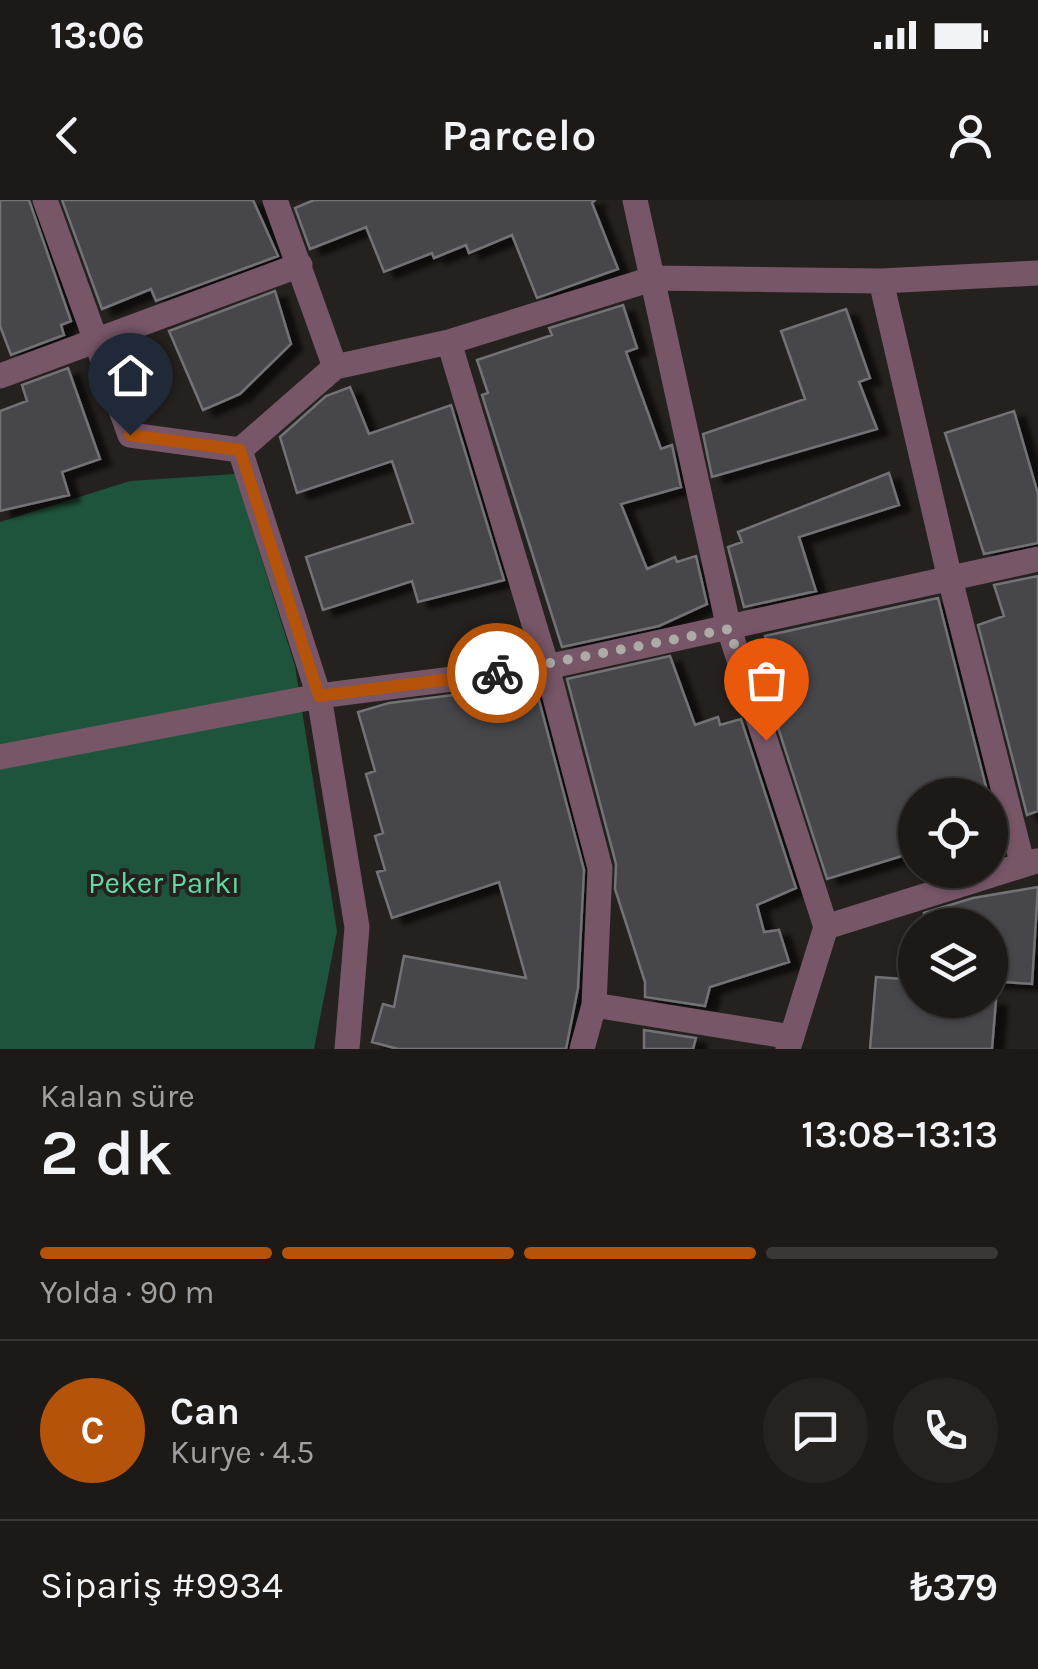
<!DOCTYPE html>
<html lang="tr">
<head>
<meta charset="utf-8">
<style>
  body { margin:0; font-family:Karla,sans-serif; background:#252220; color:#f1f3f6; height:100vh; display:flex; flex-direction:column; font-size:38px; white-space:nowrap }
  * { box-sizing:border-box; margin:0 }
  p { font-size:32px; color:#a0a0a1 }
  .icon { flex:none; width:55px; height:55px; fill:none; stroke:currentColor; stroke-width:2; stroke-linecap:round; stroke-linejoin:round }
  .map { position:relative; height:849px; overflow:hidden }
  .side { display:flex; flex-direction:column; background:#1c1917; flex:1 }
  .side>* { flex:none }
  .controls { position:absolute; left:898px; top:578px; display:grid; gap:20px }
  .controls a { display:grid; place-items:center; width:110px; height:110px; border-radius:50%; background:#1c1917; box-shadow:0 2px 8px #0004,0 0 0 2px #3a3836; font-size:50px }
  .pin { position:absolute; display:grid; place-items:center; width:85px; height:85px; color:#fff; margin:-102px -42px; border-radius:50% 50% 50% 0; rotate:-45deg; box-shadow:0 0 10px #0007 }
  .pin .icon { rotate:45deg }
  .courier { position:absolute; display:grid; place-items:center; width:100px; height:100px; margin:-50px; border:8px solid #b45309; border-radius:50%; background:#fff; color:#222; box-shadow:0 2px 12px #0007 }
  .head em { font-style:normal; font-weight:600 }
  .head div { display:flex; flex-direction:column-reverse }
  .head { display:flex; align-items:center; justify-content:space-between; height:170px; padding:0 40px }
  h1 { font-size:65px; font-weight:600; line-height:75px }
  .bar { display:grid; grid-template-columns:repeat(4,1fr); gap:15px 10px; align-content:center; height:120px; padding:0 40px }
  .bar i { height:12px; border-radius:8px; background:#3a3836 }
  .bar .selected { background:#b45309 }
  .bar p { grid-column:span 4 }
  .line { display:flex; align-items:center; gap:25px; padding:0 40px; border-top:2px solid #3a3836 }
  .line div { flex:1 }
  .round { display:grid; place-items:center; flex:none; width:105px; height:105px; border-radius:52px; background:#252220 }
  .status { display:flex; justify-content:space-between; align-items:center; height:70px; padding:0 50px; background:#1c1917; direction:ltr }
  .status svg { height:28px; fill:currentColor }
  header { display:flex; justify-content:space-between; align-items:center; height:130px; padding:0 40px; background:#1c1917; font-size:45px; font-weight:600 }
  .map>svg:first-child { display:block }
  .green { fill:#1e543b }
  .building { fill:#47474b; stroke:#737277; stroke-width:2.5; filter:url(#shadow) }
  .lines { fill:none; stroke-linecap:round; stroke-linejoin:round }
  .minor { stroke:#765667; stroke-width:25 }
  .done { stroke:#adaaa8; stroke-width:10; stroke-dasharray:0 18 }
  .route { stroke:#b45309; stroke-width:12 }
  .labels { text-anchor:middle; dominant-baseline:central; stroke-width:8; stroke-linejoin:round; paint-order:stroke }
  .park-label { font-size:30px; fill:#62daa1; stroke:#25211f }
</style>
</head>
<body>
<div class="status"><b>13:06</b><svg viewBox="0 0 49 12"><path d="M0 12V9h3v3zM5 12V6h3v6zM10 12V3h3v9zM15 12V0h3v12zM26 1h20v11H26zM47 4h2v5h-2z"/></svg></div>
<header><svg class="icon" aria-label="back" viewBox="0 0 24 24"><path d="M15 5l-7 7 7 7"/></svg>Parcelo<svg class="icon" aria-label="person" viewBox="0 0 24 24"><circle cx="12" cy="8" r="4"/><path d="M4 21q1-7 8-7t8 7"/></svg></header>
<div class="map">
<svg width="1038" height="849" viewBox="0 0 1038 849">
  <defs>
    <filter id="shadow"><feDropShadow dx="11" dy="6" stdDeviation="2.5" flood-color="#0009"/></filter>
  </defs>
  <rect width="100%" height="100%" fill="#25211f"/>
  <path class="green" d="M 235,274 L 295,466 L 337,731 L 314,849 L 0,849 L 0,322 L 130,281 Z"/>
  <path class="building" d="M 0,0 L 29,0 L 71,121 L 61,125 L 64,135 L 11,155 L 0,126 Z
    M 62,0 L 253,0 L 278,56 L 156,101 L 151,89 L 102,109 Z
    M 314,0 L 595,0 L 592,3 L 618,69 L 537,98 L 512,35 L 469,53 L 466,45 L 434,58 L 432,53 L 384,72 L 366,27 L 310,49 L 295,8 Z
    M 275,91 L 291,144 L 240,194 L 203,210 L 169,131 Z
    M 623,105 L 637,148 L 626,152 L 661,249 L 672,245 L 681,287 L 621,304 L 647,369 L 675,357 L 677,362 L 696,356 L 707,404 L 659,426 L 562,447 L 482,195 L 488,193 L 477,160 L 552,135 L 549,128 Z
    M 846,109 L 870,178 L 859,182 L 877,229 L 712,277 L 703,234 L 805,199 L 781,131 Z
    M 68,168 L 100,259 L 62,272 L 69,295 L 0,311 L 0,211 L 27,201 L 22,185 Z
    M 350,187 L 369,234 L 451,205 L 504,380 L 418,402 L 412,381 L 323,410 L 306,357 L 413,323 L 392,261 L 297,293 L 280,237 L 326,196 Z
    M 1014,211 L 1038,294 L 1038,343 L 984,354 L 945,233 Z
    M 889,273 L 899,305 L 799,337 L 816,391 L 744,407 L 728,347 L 742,342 L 738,332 Z
    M 1038,376 L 1038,611 L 1027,615 L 978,425 L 1004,416 L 994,385 Z
    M 938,398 L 988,595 L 915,595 L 915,652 L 827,679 L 772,509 L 787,505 L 765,436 Z
    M 670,456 L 695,525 L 718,517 L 720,525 L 741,519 L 796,688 L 757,705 L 764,732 L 779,730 L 789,762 L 710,787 L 705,806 L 645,797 L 645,782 L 615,689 L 616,664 L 567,479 Z
    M 535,485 L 584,670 L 578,788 L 566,849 L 398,849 L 372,842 L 383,804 L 394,807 L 404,756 L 526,778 L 499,682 L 392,718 L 377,672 L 385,670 L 375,636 L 383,633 L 366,574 L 375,571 L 358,512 L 389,503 Z
    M 1038,687 L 1032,784 L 990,781 L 990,725 L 924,725 L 924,713 L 973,698 Z
    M 876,777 L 915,780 L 915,800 L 996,800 L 992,849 L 870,849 Z
    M 644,830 L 696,838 L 693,849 L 644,849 Z"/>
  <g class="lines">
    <path class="minor" d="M 45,0 L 130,235 L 240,250 L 319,496 L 357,727 L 347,849
      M 275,0 L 335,167
      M 635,0 L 729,429 L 826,727 L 788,849
      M 881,81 L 950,379 L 1022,662
      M 449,142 L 655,78 L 881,81 L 1038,73
      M 0,176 L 300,65
      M 240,250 L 335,167 L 449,142 L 547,467 L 600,668 L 594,805 L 582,849
      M 0,557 L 319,496 L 547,467 L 1038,359
      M 826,727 L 1036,661
      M 594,805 L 792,837"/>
  </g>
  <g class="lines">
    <path class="done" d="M 497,473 L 729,429 L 766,540"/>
    <path class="route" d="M 130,235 L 240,250 L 319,496 L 497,473"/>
  </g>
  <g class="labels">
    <g class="park-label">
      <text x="164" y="683">Peker Parkı</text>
    </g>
  </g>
</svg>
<div class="controls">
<a><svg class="icon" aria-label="locate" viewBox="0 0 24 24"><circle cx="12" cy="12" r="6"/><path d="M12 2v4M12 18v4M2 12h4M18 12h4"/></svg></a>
<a><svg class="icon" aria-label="layers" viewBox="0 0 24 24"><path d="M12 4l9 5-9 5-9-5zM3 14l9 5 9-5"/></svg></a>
</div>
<div class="pin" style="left:766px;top:540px;background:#ea580c"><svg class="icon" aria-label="bag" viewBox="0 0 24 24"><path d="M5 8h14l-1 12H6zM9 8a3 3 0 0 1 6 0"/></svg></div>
<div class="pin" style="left:130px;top:235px;background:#1f2937"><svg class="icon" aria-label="home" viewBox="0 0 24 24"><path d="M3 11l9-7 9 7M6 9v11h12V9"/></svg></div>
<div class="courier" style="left:497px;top:473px"><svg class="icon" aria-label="bike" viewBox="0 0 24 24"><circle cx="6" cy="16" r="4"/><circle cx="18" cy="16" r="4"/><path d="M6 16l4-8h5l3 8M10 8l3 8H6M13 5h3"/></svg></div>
</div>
<section class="side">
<div class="head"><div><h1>2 dk</h1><p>Kalan süre</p></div><em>13:08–13:13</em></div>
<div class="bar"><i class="selected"></i><i class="selected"></i><i class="selected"></i><i></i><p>Yolda · 90 m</p></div>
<div class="line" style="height:180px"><b class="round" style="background:#b45309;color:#fff">C</b><div><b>Can</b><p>Kurye · 4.5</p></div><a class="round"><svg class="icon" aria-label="chat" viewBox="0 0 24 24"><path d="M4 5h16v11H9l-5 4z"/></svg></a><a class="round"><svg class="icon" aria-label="phone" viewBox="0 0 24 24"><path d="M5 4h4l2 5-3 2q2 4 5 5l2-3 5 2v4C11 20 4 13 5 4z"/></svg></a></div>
<div class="line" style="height:130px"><div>Sipariş #9934</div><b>₺379</b></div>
</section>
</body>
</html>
